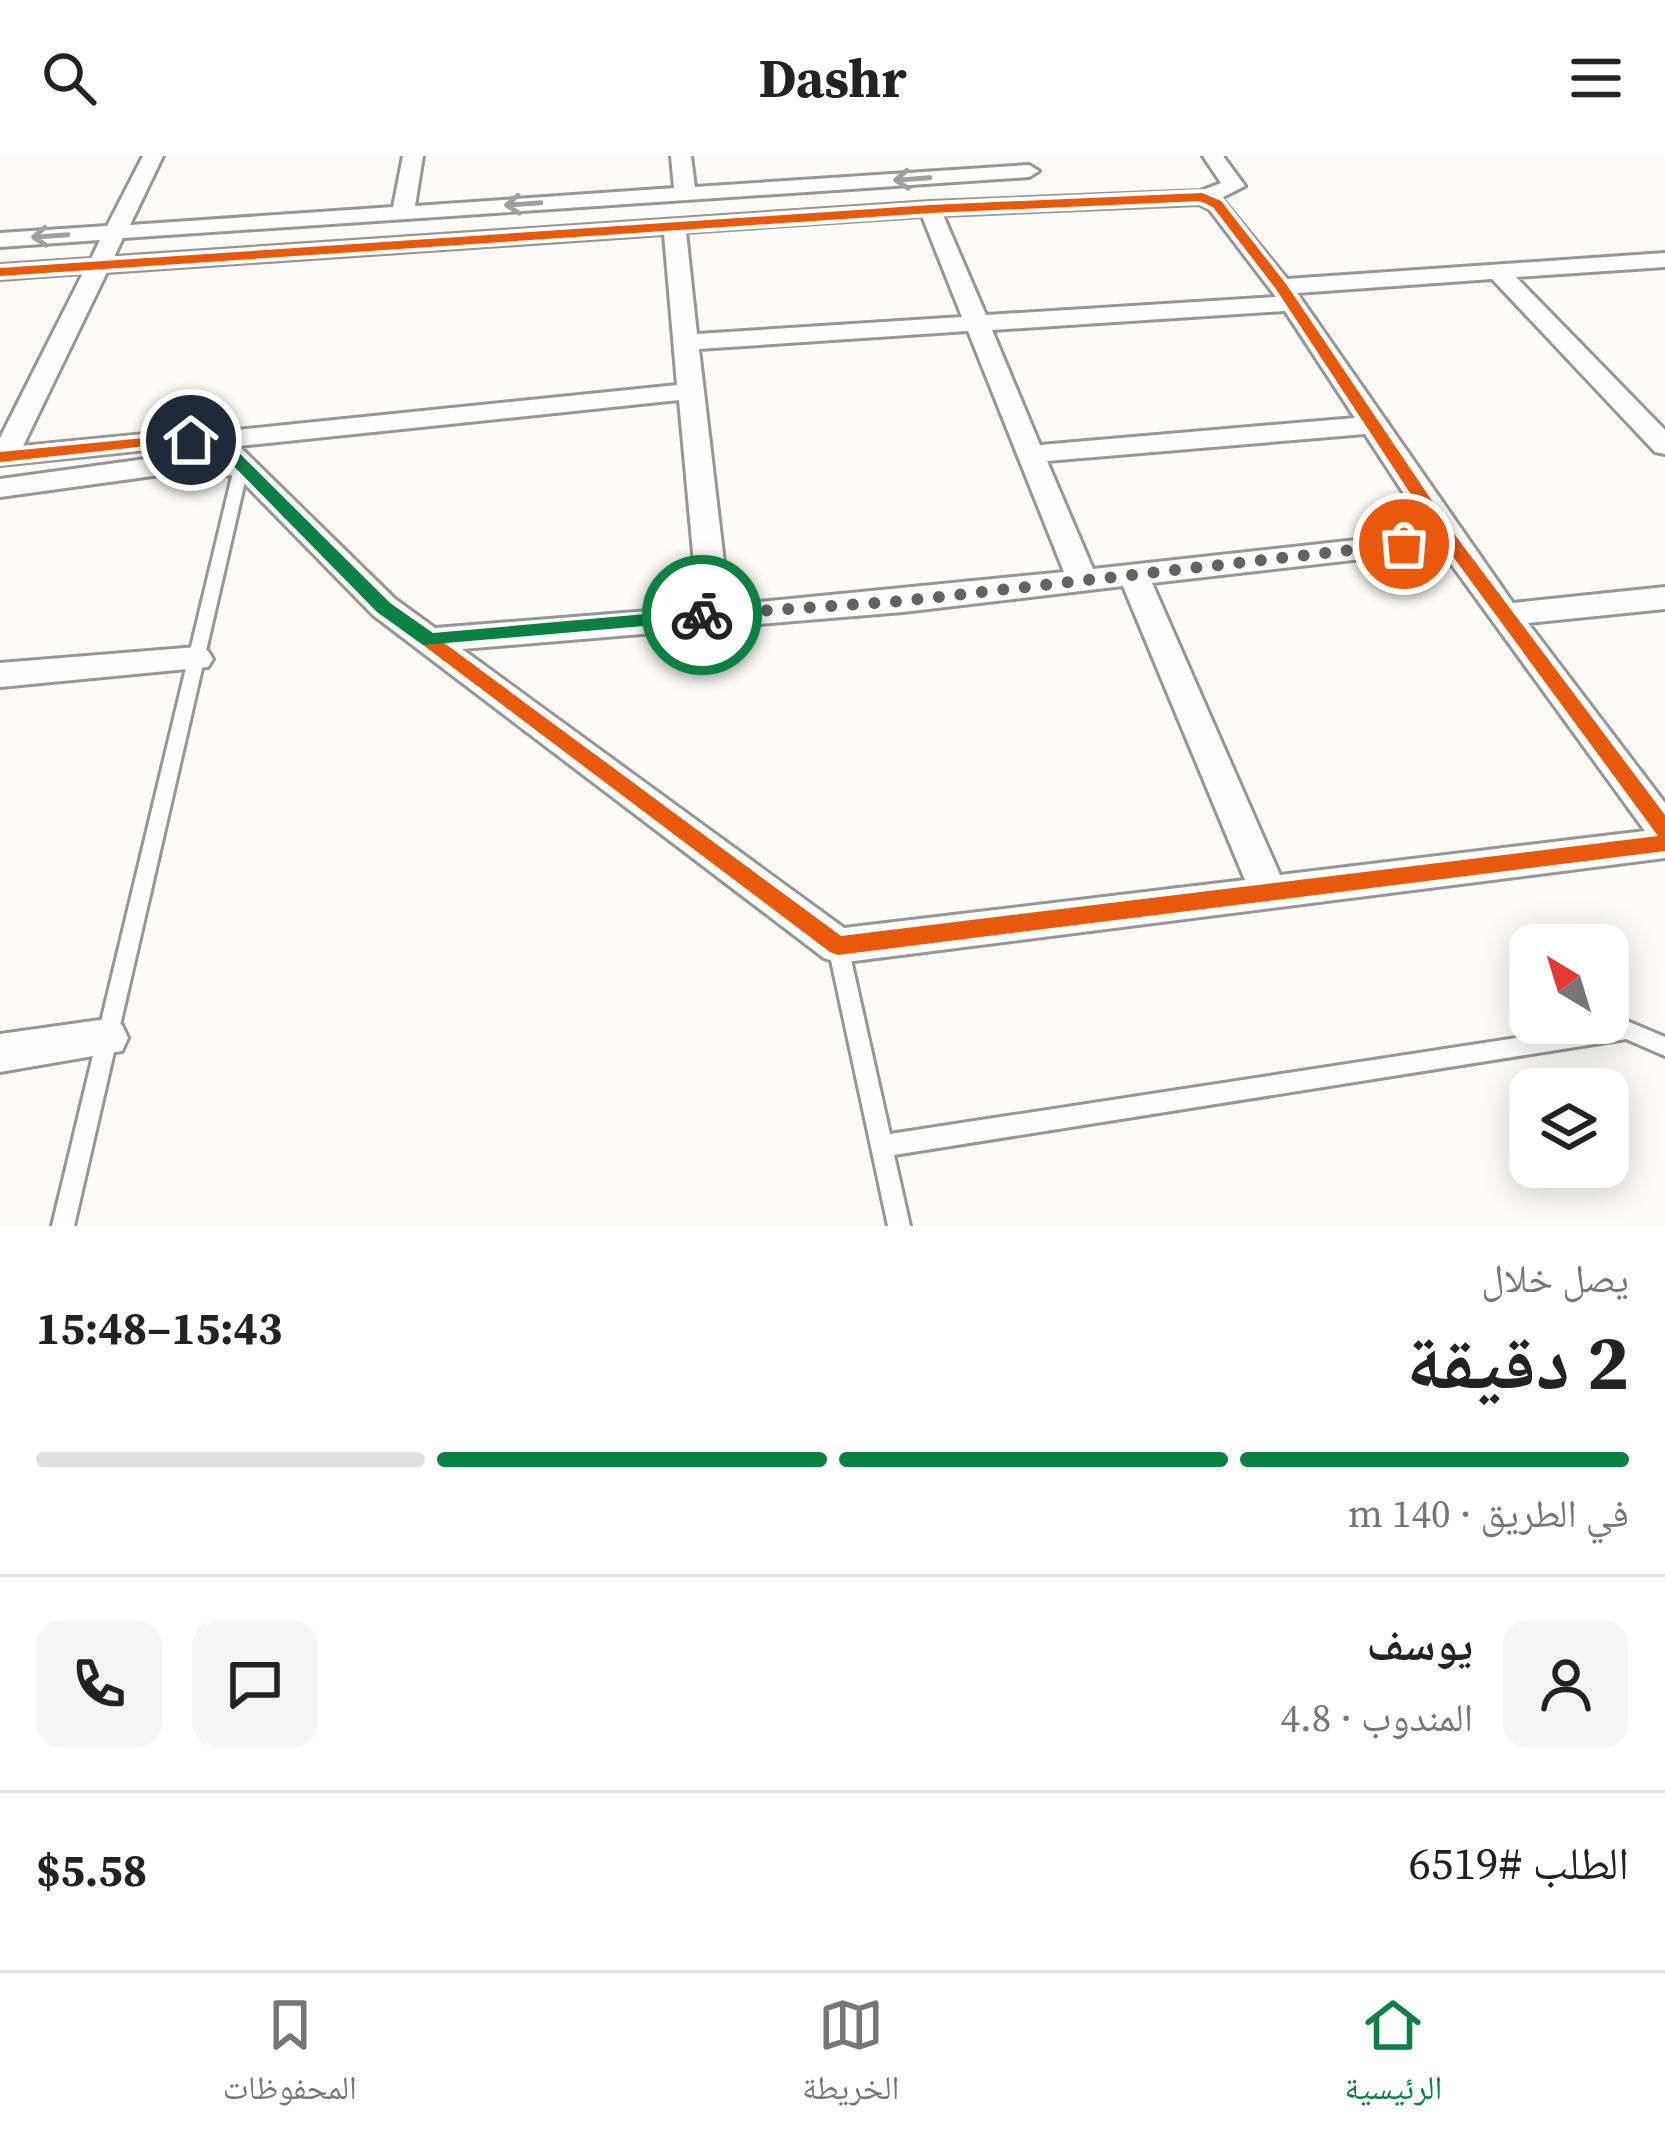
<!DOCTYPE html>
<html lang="ar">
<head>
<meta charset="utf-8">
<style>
  body { margin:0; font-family:"Source Serif 4","Noto Naskh Arabic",serif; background:#f6f6f6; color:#222; direction:rtl; height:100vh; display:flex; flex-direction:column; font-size:45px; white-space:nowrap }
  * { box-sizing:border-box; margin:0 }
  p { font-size:39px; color:#767676 }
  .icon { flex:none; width:66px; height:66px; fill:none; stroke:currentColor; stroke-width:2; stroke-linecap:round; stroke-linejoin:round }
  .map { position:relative; height:1070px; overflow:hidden; direction:ltr }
  .sheet { display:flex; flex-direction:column; background:#fff; flex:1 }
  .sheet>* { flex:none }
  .needle { width:78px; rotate:322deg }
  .controls { position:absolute; left:1509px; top:768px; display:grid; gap:24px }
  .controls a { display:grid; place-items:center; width:120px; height:120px; border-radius:24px; background:#fff; box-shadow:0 6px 30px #0003; font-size:60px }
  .pin { position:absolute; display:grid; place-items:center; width:102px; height:102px; color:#fff; margin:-51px; border:6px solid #fff; border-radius:50%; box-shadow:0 3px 12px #0007 }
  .courier { position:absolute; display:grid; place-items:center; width:120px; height:120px; margin:-60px; border:9px solid #0b8043; border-radius:50%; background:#fff; color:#222; box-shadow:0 3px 15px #0007 }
  .overview em { font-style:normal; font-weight:700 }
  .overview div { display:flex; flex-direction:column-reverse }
  .overview { display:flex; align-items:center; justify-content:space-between; height:204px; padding:0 36px }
  h1 { font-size:78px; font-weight:700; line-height:90px }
  .bar { display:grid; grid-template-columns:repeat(4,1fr); gap:18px 12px; align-content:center; height:144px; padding:0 36px }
  .bar i { height:15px; border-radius:9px; background:#e0e0e0 }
  .bar .current { background:#0b8043 }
  .bar p { grid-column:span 4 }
  .line { display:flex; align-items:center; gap:30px; padding:0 36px; border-top:3px solid #e0e0e0 }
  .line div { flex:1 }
  .round { display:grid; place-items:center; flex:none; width:126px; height:126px; border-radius:24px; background:#f6f6f6 }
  header { display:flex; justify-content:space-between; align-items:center; height:156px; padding:0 36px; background:#fff; font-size:54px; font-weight:700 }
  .tabs { display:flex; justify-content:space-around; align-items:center; height:168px; border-top:3px solid #e0e0e0; background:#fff; font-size:33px; color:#767676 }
  .tabs a { display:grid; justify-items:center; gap:6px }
  .tabs .current { color:#0b8043 }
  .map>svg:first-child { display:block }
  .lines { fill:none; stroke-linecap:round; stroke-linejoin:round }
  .service-casing { stroke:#969694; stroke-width:6 }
  .minor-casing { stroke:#969694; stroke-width:6 }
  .service { fill:#fffefe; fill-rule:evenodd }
  .minor { fill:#fffefe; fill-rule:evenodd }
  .cycleway-casing { stroke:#fff; stroke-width:8 }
  .cycleway { fill:#e8590c; fill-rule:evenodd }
  .oneway { stroke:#9f9f9f }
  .route { fill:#0b8043 }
  .done { stroke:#636261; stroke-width:12; stroke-dasharray:0 21.6 }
</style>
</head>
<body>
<header><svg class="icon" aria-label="menu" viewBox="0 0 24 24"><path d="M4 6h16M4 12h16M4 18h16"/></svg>Dashr<svg class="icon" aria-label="search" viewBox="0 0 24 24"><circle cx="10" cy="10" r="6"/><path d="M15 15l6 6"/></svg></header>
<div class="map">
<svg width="1665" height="1070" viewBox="0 0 1665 1070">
  <rect width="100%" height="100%" fill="#fcfbf7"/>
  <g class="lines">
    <g class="service-casing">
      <path id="service" d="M 241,308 L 248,312 L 74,1070 L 52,1070 L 234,312 Z
        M 838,782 L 845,784 L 848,790 L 890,978 L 1627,865 L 1665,881 L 1665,900 L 1626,883 L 894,999 L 910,1070 L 888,1070 L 828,790 L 831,784 Z"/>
    </g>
    <g class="minor-casing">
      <path id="minor" d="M 143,0 L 163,0 L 130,69 L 393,51 L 403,0 L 423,0 L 415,50 L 674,32 L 671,0 L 691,0 L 695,31 L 1029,9 L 1039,15 L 1029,21 L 123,82 L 114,101 L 930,46 L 1200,35 L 1221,27 L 1203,0 L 1223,0 L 1245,30 L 1221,42 L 1287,123 L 1665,97 L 1665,111 L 1516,121 L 1665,274 L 1665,298 L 1655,296 L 1492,123 L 1297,137 L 1513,447 L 1665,431 L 1665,453 L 1528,467 L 1665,647 L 1665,702 L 838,807 L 824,802 L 373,459 L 237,320 L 182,316 L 0,341 L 0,323 L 182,298 L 219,302 L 210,292 L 165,292 L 0,309 L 0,282 L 83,117 L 0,123 L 0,109 L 91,103 L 100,84 L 0,91 L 0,77 L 107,70 ZM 1199,48 L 1209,53 L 1276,141 L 986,159 L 943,59 ZM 922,60 L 962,161 L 697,178 L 686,76 ZM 664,78 L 677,229 L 217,276 L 165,276 L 23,290 L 107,116 ZM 1285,155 L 1355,262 L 1040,289 L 992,174 ZM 968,175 L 1064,416 L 729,449 L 699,193 ZM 679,244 L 698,451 L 435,472 L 395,443 L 239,290 ZM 1365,278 L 1429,376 L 1093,413 L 1047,305 ZM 1441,394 L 1645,675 L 1280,719 L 1152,427 ZM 1123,430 L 1245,724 L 844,772 L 462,493 L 903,456 Z
        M 197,491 L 208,495 L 213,503 L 208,511 L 0,531 L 0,507 Z
        M 107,863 L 122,869 L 128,882 L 122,895 L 0,916 L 0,878 Z"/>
    </g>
    <use href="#service" class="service"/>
    <use href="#minor" class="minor"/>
    <g class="cycleway-casing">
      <path id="cycleway" d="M 1202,37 L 1221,45 L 1286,128 L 1455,379 L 1665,659 L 1665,695 L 838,799 L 830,796 L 378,455 L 213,288 L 165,288 L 0,306 L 0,296 L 165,280 L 222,281 L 390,447 L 841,780 L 1658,680 L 1443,387 L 1276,133 L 1213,51 L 1200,45 L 930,57 L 0,120 L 0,112 L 930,49 Z"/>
    </g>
    <use href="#cycleway" class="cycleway"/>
  </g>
  <defs><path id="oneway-shaft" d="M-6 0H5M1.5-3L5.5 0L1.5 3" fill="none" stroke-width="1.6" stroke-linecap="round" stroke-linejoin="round" transform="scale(3)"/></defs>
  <g class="oneway">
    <use href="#oneway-shaft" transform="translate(912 23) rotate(176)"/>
    <use href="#oneway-shaft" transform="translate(523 48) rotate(176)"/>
    <use href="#oneway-shaft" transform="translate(50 80) rotate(176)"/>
  </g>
  <path class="route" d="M 191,279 L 223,281 L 390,447 L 433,477 L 702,453 L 711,459 L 702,465 L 423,489 L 377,456 L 213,289 L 186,288 L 183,284 Z"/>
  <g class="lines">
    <path class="done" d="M 702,459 L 903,445 L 1404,388"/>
  </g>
</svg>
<div class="controls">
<a><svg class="needle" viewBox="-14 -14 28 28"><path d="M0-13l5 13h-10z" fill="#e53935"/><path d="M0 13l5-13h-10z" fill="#767676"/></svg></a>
<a><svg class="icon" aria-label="layers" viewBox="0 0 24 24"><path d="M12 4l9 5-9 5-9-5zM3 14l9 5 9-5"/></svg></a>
</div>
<div class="pin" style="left:1404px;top:388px;background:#ea580c"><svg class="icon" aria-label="bag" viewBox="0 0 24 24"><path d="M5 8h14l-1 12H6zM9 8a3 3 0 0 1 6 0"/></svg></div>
<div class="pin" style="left:191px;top:284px;background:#1f2937"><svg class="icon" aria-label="home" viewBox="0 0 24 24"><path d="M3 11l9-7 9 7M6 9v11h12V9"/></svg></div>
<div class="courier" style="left:702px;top:459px"><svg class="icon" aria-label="bike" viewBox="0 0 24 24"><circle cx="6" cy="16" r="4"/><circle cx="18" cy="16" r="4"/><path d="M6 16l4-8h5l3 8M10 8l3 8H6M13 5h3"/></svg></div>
</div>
<section class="sheet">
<div class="overview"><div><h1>2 دقيقة</h1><p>يصل خلال</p></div><em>15:43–15:48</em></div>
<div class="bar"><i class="current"></i><i class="current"></i><i class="current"></i><i></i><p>في الطريق · 140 m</p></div>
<div class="line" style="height:216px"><a class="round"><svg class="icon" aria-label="person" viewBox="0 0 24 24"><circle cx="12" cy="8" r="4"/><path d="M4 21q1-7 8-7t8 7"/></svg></a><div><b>يوسف</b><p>المندوب · 4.8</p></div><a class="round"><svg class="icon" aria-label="chat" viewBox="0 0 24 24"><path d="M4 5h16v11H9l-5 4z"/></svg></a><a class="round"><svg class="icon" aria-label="phone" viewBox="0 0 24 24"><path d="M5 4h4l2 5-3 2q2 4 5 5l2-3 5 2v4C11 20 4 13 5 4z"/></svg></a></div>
<div class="line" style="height:156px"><div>الطلب #6519</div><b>$5.58</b></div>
</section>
<nav class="tabs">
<a class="current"><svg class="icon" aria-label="home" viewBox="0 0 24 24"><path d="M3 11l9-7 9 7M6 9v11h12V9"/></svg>الرئيسية</a>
<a><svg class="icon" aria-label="map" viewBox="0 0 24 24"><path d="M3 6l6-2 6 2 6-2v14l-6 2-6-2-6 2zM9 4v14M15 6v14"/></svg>الخريطة</a>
<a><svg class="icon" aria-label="saved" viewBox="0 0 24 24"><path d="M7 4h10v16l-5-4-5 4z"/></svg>المحفوظات</a>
</nav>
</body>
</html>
